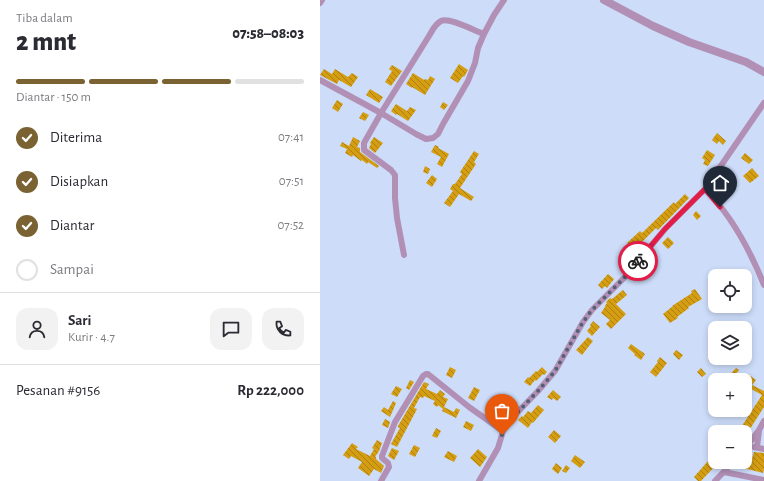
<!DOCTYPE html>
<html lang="id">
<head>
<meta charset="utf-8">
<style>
  body { margin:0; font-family:"Alegreya Sans",sans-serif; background:#f2f2f3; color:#2b2b33; height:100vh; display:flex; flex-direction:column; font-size:15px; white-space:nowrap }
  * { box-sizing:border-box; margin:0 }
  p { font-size:13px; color:#7c7c81 }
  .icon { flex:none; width:22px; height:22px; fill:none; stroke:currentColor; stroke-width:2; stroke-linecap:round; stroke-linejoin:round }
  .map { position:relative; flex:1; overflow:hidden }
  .side { display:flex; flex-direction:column; background:#fff; width:320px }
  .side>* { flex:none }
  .fabs { position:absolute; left:388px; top:269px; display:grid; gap:8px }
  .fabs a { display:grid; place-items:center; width:44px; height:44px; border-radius:8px; background:#fff; box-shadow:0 2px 6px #0003; font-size:20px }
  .pin { position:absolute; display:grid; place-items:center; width:34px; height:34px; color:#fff; margin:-41px -17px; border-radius:50% 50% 50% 0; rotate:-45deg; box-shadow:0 0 4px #0007 }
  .pin .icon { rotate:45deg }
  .courier { position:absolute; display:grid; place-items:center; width:40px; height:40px; margin:-20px; border:3px solid #e11d48; border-radius:50%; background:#fff; color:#222; box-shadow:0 1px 5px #0007 }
  .headline em { font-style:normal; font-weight:800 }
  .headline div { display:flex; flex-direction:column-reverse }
  .headline { display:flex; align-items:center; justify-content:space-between; height:68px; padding:0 16px }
  h1 { font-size:26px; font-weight:800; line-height:30px }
  .bar { display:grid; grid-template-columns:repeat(4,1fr); gap:6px 4px; align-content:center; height:48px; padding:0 16px }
  .bar i { height:5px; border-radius:3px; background:#e1e1e2 }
  .bar .on { background:#7a6233 }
  .bar p { grid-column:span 4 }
  .line { display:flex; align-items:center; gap:10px; padding:0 16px; border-top:1px solid #e1e1e2 }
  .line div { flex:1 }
  .round { display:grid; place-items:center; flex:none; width:42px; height:42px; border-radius:12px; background:#f2f2f3 }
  ol { padding:0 16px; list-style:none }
  li { display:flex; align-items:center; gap:12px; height:44px }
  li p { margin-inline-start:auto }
  li .icon { padding:4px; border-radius:50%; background:#7a6233; color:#fff; stroke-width:4 }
  li:last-child { color:#7c7c81 }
  li i { width:22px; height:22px; border:2px solid #e1e1e2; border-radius:50% }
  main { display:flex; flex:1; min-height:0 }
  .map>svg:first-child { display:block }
  .building { fill:url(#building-back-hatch) }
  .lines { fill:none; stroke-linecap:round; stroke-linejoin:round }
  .minor { stroke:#b290b6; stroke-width:6 }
  .tertiary { stroke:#b290b6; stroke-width:8 }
  .done { stroke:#546076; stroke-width:4; stroke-dasharray:0 7.2 }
  .route { stroke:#e11d48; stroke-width:5 }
</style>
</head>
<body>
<main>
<section class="side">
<div class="headline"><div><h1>2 mnt</h1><p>Tiba dalam</p></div><em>07:58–08:03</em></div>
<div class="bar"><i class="on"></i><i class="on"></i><i class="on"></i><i></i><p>Diantar · 150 m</p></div>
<ol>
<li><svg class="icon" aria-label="check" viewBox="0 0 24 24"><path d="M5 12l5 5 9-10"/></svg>Diterima<p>07:41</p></li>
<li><svg class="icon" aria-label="check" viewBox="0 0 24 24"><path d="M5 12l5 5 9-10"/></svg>Disiapkan<p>07:51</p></li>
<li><svg class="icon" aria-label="check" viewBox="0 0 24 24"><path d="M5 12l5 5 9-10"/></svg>Diantar<p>07:52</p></li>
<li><i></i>Sampai</li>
</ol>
<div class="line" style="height:72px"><a class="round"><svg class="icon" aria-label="person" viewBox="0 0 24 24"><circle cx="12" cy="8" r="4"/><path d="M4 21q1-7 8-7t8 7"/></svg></a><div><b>Sari</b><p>Kurir · 4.7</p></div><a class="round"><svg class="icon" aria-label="chat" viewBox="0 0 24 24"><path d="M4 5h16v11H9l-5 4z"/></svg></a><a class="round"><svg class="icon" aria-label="phone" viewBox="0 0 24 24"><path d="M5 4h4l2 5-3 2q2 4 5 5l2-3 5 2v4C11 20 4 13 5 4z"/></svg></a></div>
<div class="line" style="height:52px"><div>Pesanan #9156</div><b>Rp 222,000</b></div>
</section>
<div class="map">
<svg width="444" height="481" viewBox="0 0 444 481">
  <defs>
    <pattern id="building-back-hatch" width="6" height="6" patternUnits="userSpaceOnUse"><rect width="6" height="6" fill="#d49d12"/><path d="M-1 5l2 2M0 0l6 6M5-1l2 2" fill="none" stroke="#ab7f11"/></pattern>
  </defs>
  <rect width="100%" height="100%" fill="#ccdcf9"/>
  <path class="building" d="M 139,64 L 148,70 L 144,77 L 143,76 L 138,83 L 130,78 Z
    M 72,65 L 82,71 L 71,86 L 65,82 L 72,71 L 69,69 Z
    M 4,69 L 12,74 L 15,69 L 28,77 L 32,73 L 38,77 L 31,87 L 19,80 L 17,84 L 0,75 Z
    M 93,73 L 104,80 L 105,79 L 108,80 L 110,76 L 115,79 L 105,95 L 92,87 L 92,88 L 86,84 Z
    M 50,89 L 63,97 L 59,103 L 46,95 Z
    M 17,100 L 23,104 L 18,112 L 12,108 Z
    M 123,102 L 128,105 L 124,110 L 120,107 Z
    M 76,104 L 87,111 L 90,107 L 96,110 L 88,121 L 77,114 L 76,115 L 71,111 Z
    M 43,112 L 49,115 L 45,121 L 39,118 Z
    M 397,133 L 406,141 L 403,145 L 399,141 L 397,144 L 392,140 Z
    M 33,137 L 40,141 L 37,147 L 40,148 L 40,152 L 59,166 L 57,168 L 48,162 L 47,164 L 42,160 L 41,161 L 33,155 L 32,157 L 25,153 L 27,149 L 20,146 L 22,142 L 29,146 Z
    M 54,137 L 63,143 L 55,153 L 49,148 L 51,144 L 50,143 Z
    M 115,145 L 119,147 L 118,148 L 129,154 L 122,167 L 117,164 L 121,157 L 111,152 Z
    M 387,150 L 395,155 L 388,166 L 383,164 L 385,160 L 382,158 Z
    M 154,151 L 159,154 L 154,162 L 156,164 L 140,188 L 154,197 L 151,201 L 139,194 L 130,207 L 124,203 L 133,191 L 130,189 L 133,184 L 135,184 L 142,174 L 140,172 Z
    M 425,153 L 433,160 L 429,164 L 421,158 Z
    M 105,166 L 110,169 L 108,174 L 103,172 Z
    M 432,168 L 439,176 L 430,183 L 423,176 Z
    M 112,175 L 117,179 L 112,187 L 106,183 Z
    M 365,194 L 369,198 L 338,230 L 336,228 L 314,250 L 307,243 L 320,231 L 322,233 L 354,202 L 355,204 Z
    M 376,211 L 381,216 L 377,220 L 373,215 Z
    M 348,237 L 354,243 L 348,249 L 342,243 Z
    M 327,257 L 337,265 L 330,275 L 319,267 Z
    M 288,274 L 294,279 L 287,288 L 285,286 L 282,289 L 278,285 Z
    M 375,289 L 382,299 L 368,307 L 369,308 L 357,317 L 358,318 L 350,323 L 343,314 L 353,306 L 352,306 L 372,293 L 371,291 Z
    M 303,290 L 307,295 L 296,304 L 306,314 L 291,329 L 286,324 L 290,320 L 281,313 L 285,307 L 285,306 L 287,303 L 286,302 L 290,298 L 292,299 Z
    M 273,321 L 280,327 L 272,336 L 267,331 L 271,326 L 270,325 Z
    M 268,337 L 273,341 L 262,355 L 256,350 Z
    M 311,344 L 325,354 L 321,360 L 314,355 L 315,354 L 308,348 Z
    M 356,350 L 363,355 L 359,360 L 353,354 Z
    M 395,353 L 395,358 L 399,358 L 393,364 L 388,360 Z
    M 340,357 L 347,363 L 336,377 L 330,372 L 338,362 L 337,361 Z
    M 130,367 L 136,370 L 132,378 L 126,375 Z
    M 222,367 L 227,372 L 224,375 L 223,374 L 216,381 L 215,380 L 210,386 L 204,382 L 208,377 L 209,378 L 216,371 L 217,372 Z
    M 381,368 L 386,374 L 382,377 L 377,372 Z
    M 416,368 L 419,370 L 411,380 L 405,380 Z
    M 428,374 L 436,380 L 432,385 L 444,391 L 444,407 L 428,432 L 418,432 L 442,395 L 431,389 L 425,397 L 425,377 Z
    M 90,380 L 94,382 L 89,390 L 86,388 Z
    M 104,382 L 109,384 L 106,389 L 117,394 L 120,390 L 125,394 L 123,397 L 128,399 L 124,407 L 134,412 L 136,408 L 140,410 L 136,418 L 122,411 L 123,409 L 118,405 L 117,407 L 113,404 L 115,401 L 104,396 L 103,398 L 100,397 L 94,408 L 97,409 L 77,447 L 71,444 L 80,428 L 78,427 L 78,426 Z
    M 76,386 L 82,389 L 77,397 L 71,394 Z
    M 154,387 L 160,390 L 154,401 L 148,398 Z
    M 233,390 L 241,397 L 237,401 L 233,398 L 232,400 L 227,397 Z
    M 73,401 L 76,403 L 70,417 L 61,411 L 64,407 L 68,410 Z
    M 183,405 L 190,411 L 179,422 L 171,417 L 178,409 L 179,410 Z
    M 218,405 L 224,410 L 213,423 L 212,422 L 208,428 L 198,420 L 202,416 L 203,417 L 208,411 L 211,413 Z
    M 65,419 L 70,422 L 68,428 L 62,425 Z
    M 146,421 L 154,425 L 151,431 L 143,427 Z
    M 116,428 L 121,431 L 117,438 L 112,436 Z
    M 234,430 L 241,436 L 235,443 L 228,437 Z
    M 57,440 L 62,443 L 59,451 L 55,457 L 56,457 L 56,459 L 64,466 L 61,473 L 54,469 L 49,476 L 38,468 L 42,462 L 31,456 L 29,459 L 23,455 L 32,443 L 38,447 L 36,449 L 50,456 L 54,449 L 52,448 Z
    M 94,445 L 100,448 L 95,457 L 89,454 Z
    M 72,448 L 79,451 L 74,460 L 68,456 Z
    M 158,449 L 167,457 L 160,467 L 150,458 Z
    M 128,451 L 137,456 L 134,462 L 124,457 Z
    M 434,452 L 444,453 L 444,469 L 443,473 L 423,468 L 426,457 L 432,459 Z
    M 395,453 L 395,462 L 399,462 L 381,481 L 378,481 L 374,477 Z
    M 255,455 L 265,462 L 260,468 L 251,461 Z
    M 236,463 L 242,468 L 238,474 L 232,469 Z
    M 246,465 L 250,468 L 246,473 L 242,471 Z"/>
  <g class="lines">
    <path class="minor" d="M 0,3 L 2,0
      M 0,80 L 61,113 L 96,134 L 106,139 L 113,138 L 118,134 L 123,124 L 148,81 L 155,63 L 158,48 L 164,34
      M 444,103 L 385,189 C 412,216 430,250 444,285
      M 84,255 L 77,218 L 75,198 L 75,175 L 71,170 L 44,150 L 44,143 L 61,113 L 109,36 C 112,31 115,24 121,21 C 129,17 155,31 164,34 L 174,15 L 184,0
      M 434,447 L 444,449
      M 437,447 L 439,431
      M 425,449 L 439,430 L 444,421
      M 404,472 L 444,480
      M 61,481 L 69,467 L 68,463 L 62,458 L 62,456 L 75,422 L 103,376 L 106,374 L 108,374 L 149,407 L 183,431
      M 159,481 L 178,448 L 183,431 L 192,418 L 218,391 L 235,371 L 263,322 L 272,310 L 305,277 L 345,229 L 385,189
      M 395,481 L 413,462"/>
    <path class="tertiary" d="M 284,0 L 316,17 L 333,26 L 369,42 L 426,62 L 444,72"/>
  </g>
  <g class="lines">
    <path class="done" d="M 182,435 L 183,431 L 192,418 L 218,391 L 235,371 L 263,322 L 272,310 L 305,277 L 318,261"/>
    <path class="route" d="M 318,261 L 345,229 L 385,189 L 400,207"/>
  </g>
</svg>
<div class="fabs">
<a><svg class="icon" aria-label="locate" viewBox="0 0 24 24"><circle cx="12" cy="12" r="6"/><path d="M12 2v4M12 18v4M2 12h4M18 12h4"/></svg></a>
<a><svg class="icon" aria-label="layers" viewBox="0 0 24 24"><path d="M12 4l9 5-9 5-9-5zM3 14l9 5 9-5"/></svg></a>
<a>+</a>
<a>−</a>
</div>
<div class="pin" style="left:182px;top:435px;background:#ea580c"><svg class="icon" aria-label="bag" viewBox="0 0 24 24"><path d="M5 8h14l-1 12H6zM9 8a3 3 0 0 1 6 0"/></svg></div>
<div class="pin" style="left:400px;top:207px;background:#1f2937"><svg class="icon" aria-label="home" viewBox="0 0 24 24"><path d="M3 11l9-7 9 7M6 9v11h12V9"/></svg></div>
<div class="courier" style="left:318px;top:261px"><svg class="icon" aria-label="bike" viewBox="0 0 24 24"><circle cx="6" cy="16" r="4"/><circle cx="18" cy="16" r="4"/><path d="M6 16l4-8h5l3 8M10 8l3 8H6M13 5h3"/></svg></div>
</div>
</main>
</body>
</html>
